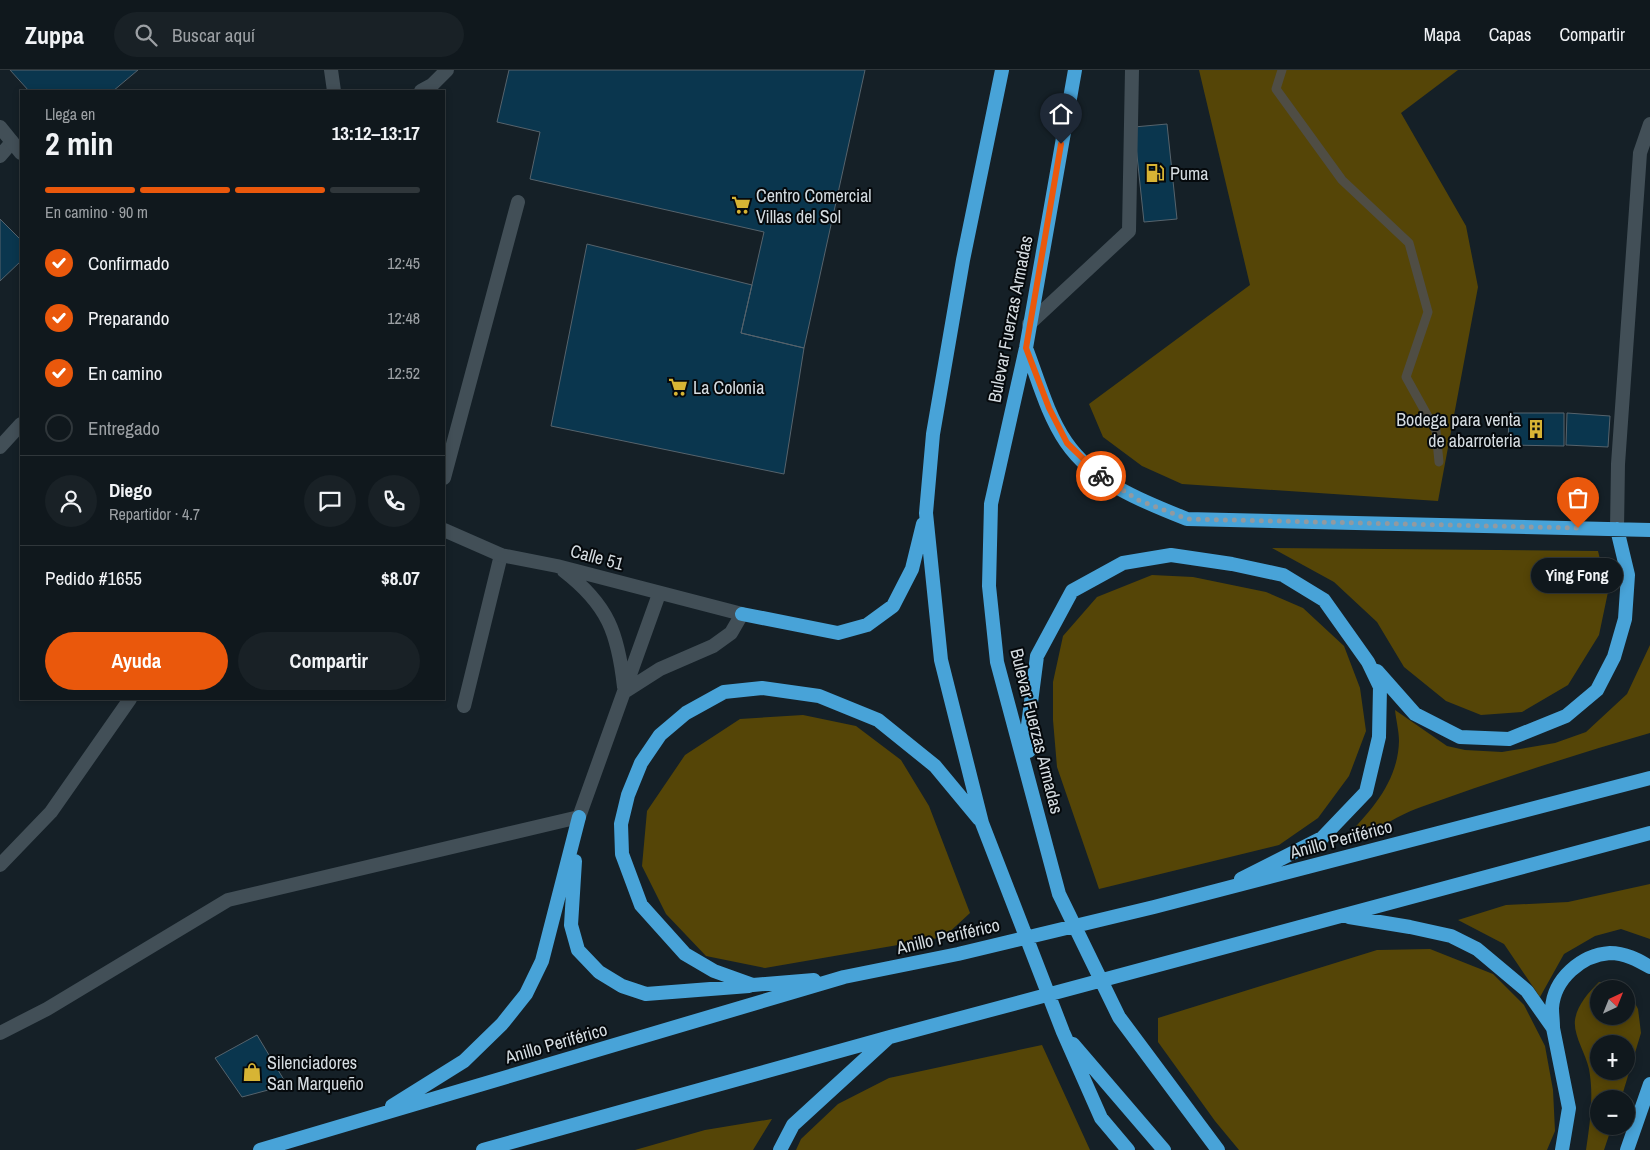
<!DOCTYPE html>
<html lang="es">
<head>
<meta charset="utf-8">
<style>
  body { margin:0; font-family:"Archivo Narrow",sans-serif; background:#192126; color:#f1f3f6; height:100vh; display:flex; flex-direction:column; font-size:19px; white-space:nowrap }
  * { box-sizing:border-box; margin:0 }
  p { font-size:16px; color:#9ca0a4 }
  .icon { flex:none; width:28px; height:28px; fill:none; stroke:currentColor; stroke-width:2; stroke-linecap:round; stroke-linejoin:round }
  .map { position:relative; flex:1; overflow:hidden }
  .panel { position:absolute; left:20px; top:20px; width:425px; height:610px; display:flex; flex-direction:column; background:#10181d; border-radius:0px; box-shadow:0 2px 8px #0003,0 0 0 1px #30373b }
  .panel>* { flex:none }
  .needle { width:32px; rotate:43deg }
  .fabs { position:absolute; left:1590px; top:910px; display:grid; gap:10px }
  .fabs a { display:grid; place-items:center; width:45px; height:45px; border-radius:50%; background:#10181d; box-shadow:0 2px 8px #0003,0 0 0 1px #30373b; font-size:25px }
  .pin { position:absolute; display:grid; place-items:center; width:42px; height:42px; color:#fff; margin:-51px -21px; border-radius:50% 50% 50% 0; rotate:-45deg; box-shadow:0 0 5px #0007 }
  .pin .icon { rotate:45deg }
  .courier { position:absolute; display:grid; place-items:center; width:50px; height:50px; margin:-25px; border:4px solid #ea580c; border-radius:50%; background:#fff; color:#222; box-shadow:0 1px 6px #0007 }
  .bubble { position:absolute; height:35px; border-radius:18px; background:#10181d; box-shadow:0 2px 8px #0003,0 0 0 1px #30373b; font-size:16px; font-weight:700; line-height:35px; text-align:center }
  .headline em { font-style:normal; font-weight:700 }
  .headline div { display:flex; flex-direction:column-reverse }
  .headline { display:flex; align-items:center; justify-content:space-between; height:85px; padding:0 25px }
  h1 { font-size:32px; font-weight:700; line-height:38px }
  .bar { display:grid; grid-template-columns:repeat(4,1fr); gap:8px 5px; align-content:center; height:60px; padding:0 25px }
  .bar i { height:6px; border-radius:4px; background:#30373b }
  .bar .current { background:#ea580c }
  .bar p { grid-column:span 4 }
  .line { display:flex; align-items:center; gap:12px; padding:0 25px; border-top:1px solid #30373b }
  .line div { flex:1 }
  .round { display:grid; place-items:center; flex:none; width:52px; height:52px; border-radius:26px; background:#192126 }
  ol { padding:0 25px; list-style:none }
  li { display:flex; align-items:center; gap:15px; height:55px }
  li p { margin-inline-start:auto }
  li .icon { padding:5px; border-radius:50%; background:#ea580c; color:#fff; stroke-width:4 }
  li:last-child { color:#9ca0a4 }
  li i { width:28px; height:28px; border:2px solid #30373b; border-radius:50% }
  .button { display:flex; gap:10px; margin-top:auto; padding:10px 25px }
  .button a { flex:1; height:58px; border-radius:30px; background:#ea580c; color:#fff; font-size:20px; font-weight:700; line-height:58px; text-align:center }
  .button a+a { background:#192126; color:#f1f3f6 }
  header { display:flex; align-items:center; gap:30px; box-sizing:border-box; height:70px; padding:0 25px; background:#10181d; border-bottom:1px solid #30373b }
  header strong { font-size:24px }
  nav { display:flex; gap:28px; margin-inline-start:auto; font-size:18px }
  .search { width:350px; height:45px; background:#192126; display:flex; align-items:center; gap:12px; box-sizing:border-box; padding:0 18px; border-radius:28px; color:#9ca0a4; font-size:19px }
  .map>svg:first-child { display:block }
  .green { fill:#554507; fill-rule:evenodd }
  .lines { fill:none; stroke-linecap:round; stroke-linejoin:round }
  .stream { stroke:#4f4d44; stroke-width:9 }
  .building { fill:#0a364e; stroke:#56636c }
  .service { stroke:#424f57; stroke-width:14 }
  .minor { stroke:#424f57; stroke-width:14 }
  .tertiary { stroke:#424f57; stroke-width:14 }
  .trunk { stroke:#48a3d8; stroke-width:14 }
  .done { stroke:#929aa0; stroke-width:5; stroke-dasharray:0 9 }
  .route { stroke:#ea580c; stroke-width:6 }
  .labels { text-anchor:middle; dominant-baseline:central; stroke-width:4; stroke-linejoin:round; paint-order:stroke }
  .poi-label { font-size:18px; fill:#d5dce1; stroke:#05090c; text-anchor:start }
  .street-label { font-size:18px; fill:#d5dce1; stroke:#05090c }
</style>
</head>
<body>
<header>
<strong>Zuppa</strong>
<div class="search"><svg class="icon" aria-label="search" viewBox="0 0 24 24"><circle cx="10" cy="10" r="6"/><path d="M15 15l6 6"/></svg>Buscar aquí</div>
<nav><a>Mapa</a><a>Capas</a><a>Compartir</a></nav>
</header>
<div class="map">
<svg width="1650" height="1080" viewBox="0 0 1650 1080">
  <rect width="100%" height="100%" fill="#152027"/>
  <path class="green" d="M 1199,0 L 1458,0 L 1401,43 L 1466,156 L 1478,217 L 1438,431 L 1182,414 L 1142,396 L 1103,367 L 1089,334 L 1250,215 Z
    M 1272,478 L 1598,481 L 1608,522 L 1599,565 L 1568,615 L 1522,642 L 1481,645 L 1446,631 L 1404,597 L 1377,552 L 1334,512 Z
    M 1152,505 L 1193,507 L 1266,522 L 1303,538 L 1344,576 L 1360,618 L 1366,661 L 1349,706 L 1318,748 L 1279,775 L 1099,819 L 1057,697 L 1053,650 L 1053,612 L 1063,566 L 1097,527 Z
    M 1650,575 L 1650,663 C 1573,685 1497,710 1421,737 C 1392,747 1376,764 1344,769 C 1371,741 1398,712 1399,671 C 1399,661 1396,650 1395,640 L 1447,676 L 1465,680 L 1502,682 L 1555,673 L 1586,662 L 1627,624 Z
    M 803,645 L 856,656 L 901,690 L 929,736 L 970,843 L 944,867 L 765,898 L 706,886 L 666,844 L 642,796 L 647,741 L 685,685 L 740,649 Z
    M 1650,814 L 1650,869 L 1621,859 L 1595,866 L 1564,884 L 1540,927 L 1504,874 L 1458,850 L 1506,835 L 1568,832 Z
    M 1430,879 L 1493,904 L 1524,935 L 1545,976 L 1553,1020 L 1555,1061 L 1547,1080 L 1239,1080 L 1215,1051 L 1158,972 L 1158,948 L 1377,880 Z
    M 1599,912 L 1616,913 L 1627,918 L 1638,939 L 1641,963 L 1621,1029 L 1599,1029 L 1599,1056 L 1612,1056 L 1604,1080 L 1586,1080 C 1590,1053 1594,1026 1589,999 C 1586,984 1573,965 1575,950 C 1577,935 1589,922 1599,912 ZM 1599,919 L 1626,919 L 1626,946 L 1599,946 ZM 1599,974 L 1626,974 L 1626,1001 L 1599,1001 Z
    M 1042,975 L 1090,1080 L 796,1080 L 801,1069 L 838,1034 L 889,1008 Z
    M 772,1049 L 753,1080 L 635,1080 L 705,1060 Z"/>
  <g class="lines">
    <path class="stream" d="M 1282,0 L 1276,19 L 1342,110 L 1409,173 L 1428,242 L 1406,307 L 1436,361 L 1439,392"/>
  </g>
  <path class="building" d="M 10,0 L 138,0 L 113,21 L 29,21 Z
    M 509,0 L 865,0 L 804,278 L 741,263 L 764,162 L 530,109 L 540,62 L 497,52 Z
    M 1167,54 L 1177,149 L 1144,152 L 1134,57 Z
    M 0,149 L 21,170 L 21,191 L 0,211 Z
    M 587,174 L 752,215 L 741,263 L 804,278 L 784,404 L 551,356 Z
    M 1509,343 L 1564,343 L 1564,376 L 1508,375 Z
    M 1567,343 L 1610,346 L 1608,377 L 1566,375 Z
    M 257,965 L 287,1015 L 242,1027 L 215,988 Z"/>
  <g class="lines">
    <path class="service" d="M 331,0 L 334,21
      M 421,21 L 432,15 L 447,0
      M 1029,254 L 1129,161 L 1132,0
      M 0,377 L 21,354
      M 444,408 L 518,132"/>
    <path class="minor" d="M 0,86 L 12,72
      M 1617,459 L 1618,394 L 1640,83 L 1650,54
      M 464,636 L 501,485
      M 0,795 L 51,742 L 130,629
      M 0,963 L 47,939 L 228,830 L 579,747"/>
    <path class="tertiary" d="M 0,57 L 21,83
      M 444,460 L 501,485 L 557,496 L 742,544 L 731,563 L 713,576 L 660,599 L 624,622
      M 564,501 C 608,535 618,563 624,617
      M 579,747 L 659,524"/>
    <path class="trunk" d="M 1002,0 L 963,190 L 933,364 L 926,443 L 941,590 L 982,753 L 1063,962 L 1101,1048 L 1128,1080
      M 1075,0 L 1026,278 L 991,434 L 989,516 L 997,592 L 1059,824 L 1119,947 L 1218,1080
      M 1026,278 C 1038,309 1047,344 1066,372 C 1094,413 1144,432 1187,449 L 1650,460
      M 742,544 L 838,563 L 867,555 L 893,536 L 912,499 L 923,454
      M 1377,601 L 1415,644 L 1460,667 L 1509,669 L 1566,646 L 1597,620 L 1614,587 L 1625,549 L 1628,505 L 1617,459
      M 1029,681 L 1027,663 L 1037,586 L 1072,521 L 1123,493 L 1171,485 L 1232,494 L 1283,505 L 1324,530 L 1368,592 L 1380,617 L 1379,667 L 1366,722 L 1322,768 L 1241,809
      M 575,791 L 571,855 L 578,880 L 599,902 L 622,916 L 646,924 L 749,916
      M 1349,847 L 1410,857 L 1451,866 L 1477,879 L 1527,921 L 1553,958 L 1569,1038 L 1562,1080
      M 814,910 L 753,915 L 714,901 L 685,884 L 641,835 L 622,784 L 621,754 L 628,725 L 641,693 L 660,665 L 686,643 L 724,622 L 762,618 L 819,626 L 878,650 L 935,696 L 979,749
      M 1553,957 C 1553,951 1552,944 1552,938 C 1554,909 1581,885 1610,883 C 1625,883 1638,890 1650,897
      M 1073,974 L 1164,1080
      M 392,1036 L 464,991 L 502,954 L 526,924 L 542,891 L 579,747
      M 260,1080 L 844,907 L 958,884 L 1154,837 L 1650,708
      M 483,1080 L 890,967 L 1650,763
      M 780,1080 L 793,1055 L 888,968
      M 1627,1080 L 1650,1014"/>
  </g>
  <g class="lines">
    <path class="done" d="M 1101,406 L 1138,430 L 1187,449 L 1578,458"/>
    <path class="route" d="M 1061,74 L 1026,278 L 1049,338 L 1067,373 L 1101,406"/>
  </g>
  <defs>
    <g id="fuel-bare" transform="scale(1.5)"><path d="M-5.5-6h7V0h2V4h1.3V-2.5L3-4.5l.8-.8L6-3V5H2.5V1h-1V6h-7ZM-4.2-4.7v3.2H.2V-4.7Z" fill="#d7b434" stroke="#05090c" stroke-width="2.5" paint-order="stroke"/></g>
    <g id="supermarket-bare" transform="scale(1.5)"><path d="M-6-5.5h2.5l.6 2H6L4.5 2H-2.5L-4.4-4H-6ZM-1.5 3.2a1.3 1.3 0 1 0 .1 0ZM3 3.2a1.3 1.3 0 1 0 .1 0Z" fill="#d7b434" stroke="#05090c" stroke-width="2.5" paint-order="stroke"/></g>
    <g id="building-bare" transform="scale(1.5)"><path d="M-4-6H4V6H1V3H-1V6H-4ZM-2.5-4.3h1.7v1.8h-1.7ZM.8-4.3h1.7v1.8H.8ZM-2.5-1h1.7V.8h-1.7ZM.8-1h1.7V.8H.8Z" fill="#d7b434" stroke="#05090c" stroke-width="2.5" paint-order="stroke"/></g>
    <g id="shop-bare" transform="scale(1.5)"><path d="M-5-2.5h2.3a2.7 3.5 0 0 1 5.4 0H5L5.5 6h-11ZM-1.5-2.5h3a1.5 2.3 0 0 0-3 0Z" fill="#d7b434" stroke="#05090c" stroke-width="2.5" paint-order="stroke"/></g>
  </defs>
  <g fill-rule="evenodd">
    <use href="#fuel-bare" x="1155" y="103"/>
    <use href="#supermarket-bare" x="741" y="135"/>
    <use href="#supermarket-bare" x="678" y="317"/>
    <use href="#building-bare" x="1536" y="359"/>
    <use href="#shop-bare" x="252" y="1002"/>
  </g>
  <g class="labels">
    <g class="poi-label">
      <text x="1170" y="103">Puma</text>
      <text x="756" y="125">Centro Comercial<tspan x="756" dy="21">Villas del Sol</tspan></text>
      <text x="693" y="317">La Colonia</text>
      <text x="1521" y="349" text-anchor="end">Bodega para venta<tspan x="1521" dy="21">de abarroteria</tspan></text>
      <text x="267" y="992">Silenciadores<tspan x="267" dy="21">San Marqueño</tspan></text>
    </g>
    <g class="street-label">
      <text transform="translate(1010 249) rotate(-79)">Bulevar Fuerzas Armadas</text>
      <text transform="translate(597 487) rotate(15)">Calle 51</text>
      <text transform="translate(1037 661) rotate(76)">Bulevar Fuerzas Armadas</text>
      <text transform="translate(1341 769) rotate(-15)">Anillo Periférico</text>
      <text transform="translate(948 866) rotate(-13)">Anillo Periférico</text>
      <text transform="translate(556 973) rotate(-16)">Anillo Periférico</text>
    </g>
  </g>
</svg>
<div class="fabs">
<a><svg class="needle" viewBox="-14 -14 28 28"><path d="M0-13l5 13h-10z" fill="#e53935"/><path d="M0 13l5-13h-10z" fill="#9ca0a4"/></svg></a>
<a>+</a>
<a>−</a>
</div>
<div class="pin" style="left:1578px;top:458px;background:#ea580c"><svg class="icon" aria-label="bag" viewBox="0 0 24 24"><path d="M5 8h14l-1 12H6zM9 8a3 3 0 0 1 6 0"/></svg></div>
<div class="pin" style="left:1061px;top:74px;background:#1f2937"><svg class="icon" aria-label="home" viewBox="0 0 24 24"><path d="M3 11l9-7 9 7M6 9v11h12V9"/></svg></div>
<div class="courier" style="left:1101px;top:406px"><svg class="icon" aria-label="bike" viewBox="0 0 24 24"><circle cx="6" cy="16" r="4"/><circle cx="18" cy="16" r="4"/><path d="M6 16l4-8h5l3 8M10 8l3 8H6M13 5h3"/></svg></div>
<div class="bubble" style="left:1531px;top:488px;width:92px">Ying Fong</div>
<section class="panel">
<div class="headline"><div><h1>2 min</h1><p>Llega en</p></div><em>13:12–13:17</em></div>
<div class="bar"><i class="current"></i><i class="current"></i><i class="current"></i><i></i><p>En camino · 90 m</p></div>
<ol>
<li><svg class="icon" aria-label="check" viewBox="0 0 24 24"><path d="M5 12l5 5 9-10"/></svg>Confirmado<p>12:45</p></li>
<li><svg class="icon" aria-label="check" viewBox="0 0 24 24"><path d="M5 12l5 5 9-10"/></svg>Preparando<p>12:48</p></li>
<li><svg class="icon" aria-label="check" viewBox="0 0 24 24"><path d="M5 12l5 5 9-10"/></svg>En camino<p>12:52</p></li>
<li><i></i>Entregado</li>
</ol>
<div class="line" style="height:90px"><a class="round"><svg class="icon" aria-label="person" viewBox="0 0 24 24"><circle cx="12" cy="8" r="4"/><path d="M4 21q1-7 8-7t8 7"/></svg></a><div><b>Diego</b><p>Repartidor · 4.7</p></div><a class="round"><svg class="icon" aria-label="chat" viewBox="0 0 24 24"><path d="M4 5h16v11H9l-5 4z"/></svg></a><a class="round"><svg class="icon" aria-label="phone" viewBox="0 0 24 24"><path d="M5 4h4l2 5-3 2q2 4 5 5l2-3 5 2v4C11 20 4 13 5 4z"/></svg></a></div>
<div class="line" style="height:65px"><div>Pedido #1655</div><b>$8.07</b></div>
<div class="button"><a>Ayuda</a><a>Compartir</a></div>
</section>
</div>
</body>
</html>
